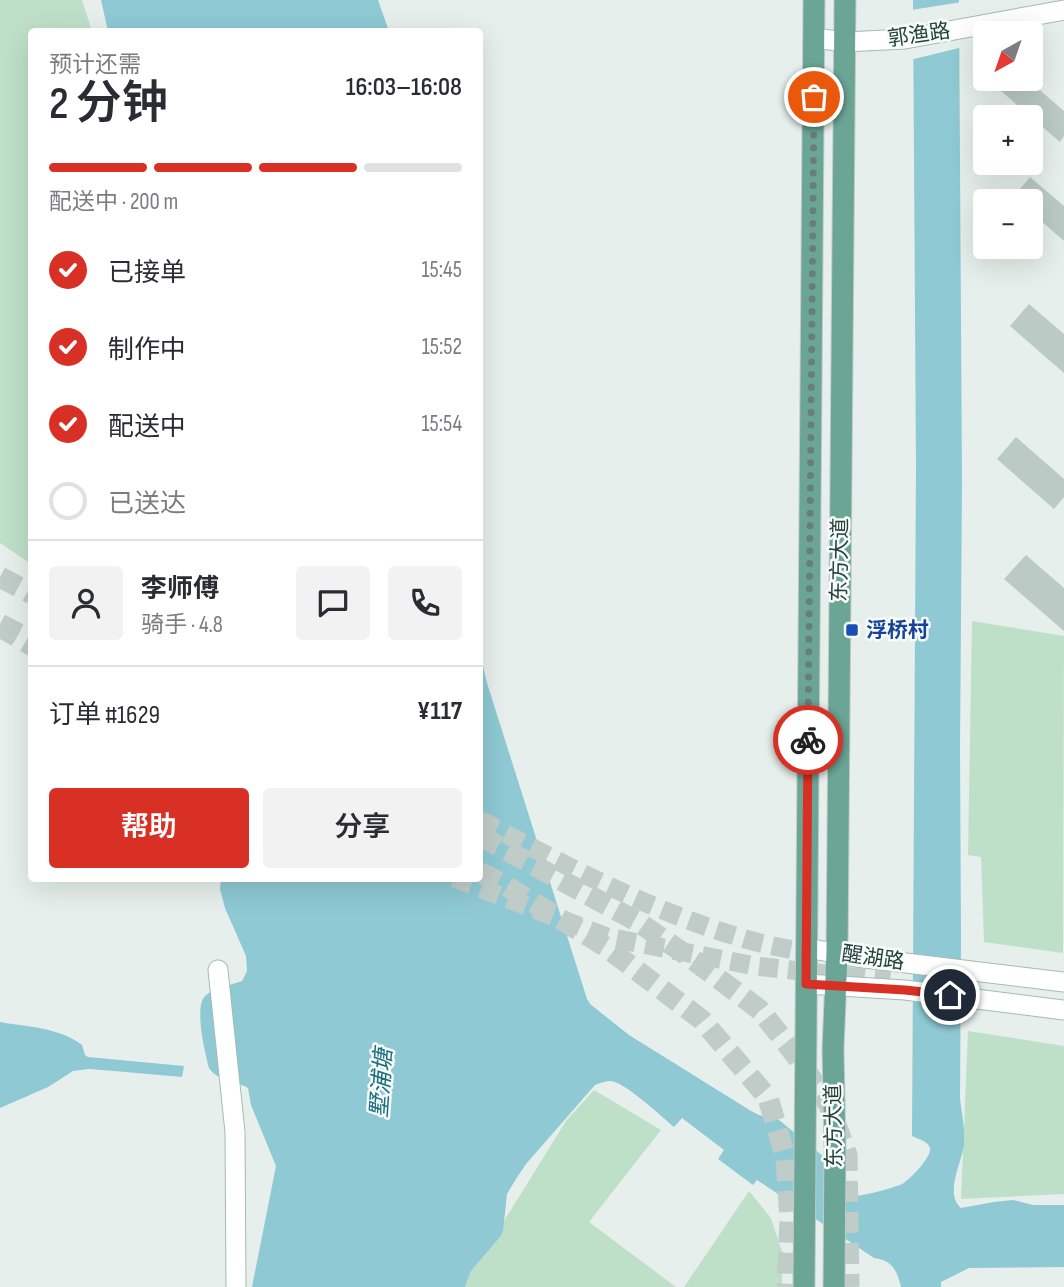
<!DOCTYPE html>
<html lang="zh">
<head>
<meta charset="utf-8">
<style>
  body { margin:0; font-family:"Sofia Sans Condensed","Noto Sans SC",sans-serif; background:#f2f2f3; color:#2b2b33; height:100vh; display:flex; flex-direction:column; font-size:26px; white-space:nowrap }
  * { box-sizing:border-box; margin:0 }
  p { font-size:23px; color:#7c7c81 }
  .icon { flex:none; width:38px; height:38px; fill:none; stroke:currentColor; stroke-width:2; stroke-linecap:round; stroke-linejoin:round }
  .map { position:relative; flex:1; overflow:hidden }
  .details { position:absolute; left:28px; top:28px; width:455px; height:854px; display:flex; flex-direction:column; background:#fff; border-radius:7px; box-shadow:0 7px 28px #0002 }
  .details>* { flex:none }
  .needle { width:46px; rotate:220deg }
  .tools { position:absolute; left:973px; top:21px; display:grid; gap:14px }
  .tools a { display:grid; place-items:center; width:70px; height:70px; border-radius:7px; background:#fff; box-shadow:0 7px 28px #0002; font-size:35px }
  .pin { position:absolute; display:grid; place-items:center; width:60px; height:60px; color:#fff; margin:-30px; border:4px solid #fff; border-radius:50%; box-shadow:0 2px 7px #0007 }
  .courier { position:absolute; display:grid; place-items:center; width:70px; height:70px; margin:-35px; border:5px solid #d93025; border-radius:50%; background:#fff; color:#222; box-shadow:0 2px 9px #0007 }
  .summary em { font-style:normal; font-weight:600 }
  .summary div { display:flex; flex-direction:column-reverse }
  .summary { display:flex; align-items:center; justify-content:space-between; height:119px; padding:0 21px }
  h1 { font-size:46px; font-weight:600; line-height:52px }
  .bar { display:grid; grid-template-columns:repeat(4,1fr); gap:10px 7px; align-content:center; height:84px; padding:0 21px }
  .bar i { height:9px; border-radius:5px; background:#e1e1e2 }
  .bar .current { background:#d93025 }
  .bar p { grid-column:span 4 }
  .line { display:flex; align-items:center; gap:18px; padding:0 21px; border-top:2px solid #e1e1e2 }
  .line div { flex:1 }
  .round { display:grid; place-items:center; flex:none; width:74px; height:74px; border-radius:7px; background:#f2f2f3 }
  ol { padding:0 21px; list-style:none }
  li { display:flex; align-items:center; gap:21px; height:77px }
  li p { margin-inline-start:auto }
  li .icon { padding:7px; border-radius:50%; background:#d93025; color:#fff; stroke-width:4 }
  li:last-child { color:#7c7c81 }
  li i { width:38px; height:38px; border:4px solid #e1e1e2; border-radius:50% }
  .primary-button { display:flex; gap:14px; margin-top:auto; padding:14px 21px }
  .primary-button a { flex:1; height:80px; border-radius:7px; background:#d93025; color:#fff; font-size:28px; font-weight:600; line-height:80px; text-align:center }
  .primary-button a+a { background:#f2f2f3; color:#2b2b33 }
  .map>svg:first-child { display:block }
  .green { fill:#bfe0c8 }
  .water { fill:#8ec9d4 }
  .pier { fill:#e6efeb }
  .building { fill:#bbcac4 }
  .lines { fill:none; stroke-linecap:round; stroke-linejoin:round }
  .secondary-tunnel { stroke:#bfccc8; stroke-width:19; stroke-dasharray:19 10; stroke-linecap:butt }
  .primary-tunnel { stroke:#bfccc8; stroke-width:21; stroke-dasharray:21 10; stroke-linecap:butt }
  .secondary-casing { stroke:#a4bbb3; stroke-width:21 }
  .primary-casing { stroke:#c2cac8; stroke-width:23 }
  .secondary { stroke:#fff; stroke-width:19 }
  .primary { stroke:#6aa596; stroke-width:21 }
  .done { stroke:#687f78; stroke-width:7; stroke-dasharray:0 12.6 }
  .route { stroke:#d93025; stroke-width:9 }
  .transit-dot { fill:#1a4fb4; stroke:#f7fbf9; stroke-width:2.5 }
  .labels { text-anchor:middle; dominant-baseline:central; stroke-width:5; stroke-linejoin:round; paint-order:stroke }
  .street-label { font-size:21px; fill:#24423a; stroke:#f7fbf9 }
  .transit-label { font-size:21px; font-weight:bold; fill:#164399; stroke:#f7fbf9; text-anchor:start }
  .water-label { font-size:23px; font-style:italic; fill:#1c6f80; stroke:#f7fbf9 }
</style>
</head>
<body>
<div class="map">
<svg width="1064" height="1287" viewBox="0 0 1064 1287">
  <rect width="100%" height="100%" fill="#e6efeb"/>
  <path class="green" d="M 0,0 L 82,0 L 92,31 L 32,32 L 31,564 L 0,543 Z
    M 972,621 L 1064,636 L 1063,953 L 984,942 L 981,857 L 968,855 Z
    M 968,1031 L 1064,1046 L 1064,1194 L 961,1199 Z
    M 594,1090 L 661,1130 L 589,1222 L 676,1287 L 465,1287 L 471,1271 L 501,1236 L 504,1221 L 566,1121 Z
    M 749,1191 L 771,1218 L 782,1251 L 782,1287 L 684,1287 Z"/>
  <path class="water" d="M 101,0 L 378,0 L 389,31 L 108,31 Z
    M 913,0 L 959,0 L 962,483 L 960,748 L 961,939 L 960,1099 C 962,1114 965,1129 964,1144 C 962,1163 944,1193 961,1208 L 994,1202 L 1013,1200 L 1033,1205 L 1064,1205 L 1064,1267 L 969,1268 L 941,1282 L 941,1287 L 901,1287 C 897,1270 892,1260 874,1258 L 757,1180 L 753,1185 L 718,1159 L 724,1150 L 682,1118 L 674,1127 C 661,1116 626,1083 611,1081 C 606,1081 600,1083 595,1085 L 526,1164 L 516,1179 L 507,1194 L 503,1231 L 501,1236 L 471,1271 L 465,1287 L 252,1287 L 276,1166 L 251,1105 L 248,1088 C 235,1080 217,1081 209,1068 C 205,1053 194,1007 205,996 C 214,988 231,985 242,981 L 247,971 L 246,956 L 225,908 L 220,889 L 221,879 L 480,878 L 480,654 L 487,683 L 587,999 L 590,1004 L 629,1035 L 751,1111 L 759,1115 L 779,1120 L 829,1161 L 841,1172 L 845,1190 L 851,1197 C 865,1195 886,1190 900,1185 C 908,1182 932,1157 930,1148 C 928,1141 918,1139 912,1136 L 916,468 Z
    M 0,1022 C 28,1027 58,1027 82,1045 L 85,1055 L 88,1057 L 184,1066 L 182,1077 L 114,1071 L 89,1069 L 73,1071 L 48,1087 L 0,1108 Z"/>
  <path class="pier" d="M 962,2 L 963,47 L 910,60 L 911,10 Z"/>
  <path class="building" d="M 1012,79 L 1027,79 L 1064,111 L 1064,136 L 1060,142 L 1001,91 Z
    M 1030,177 L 1064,206 L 1064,241 L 1031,212 L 1031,201 L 1018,201 L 1013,197 Z
    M 1029,304 L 1064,334 L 1064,373 L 1010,326 Z
    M 1016,437 L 1064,479 L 1064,497 L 1054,509 L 997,459 Z
    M 1026,555 L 1064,588 L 1064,631 L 1004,579 Z"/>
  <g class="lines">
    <path class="secondary-tunnel" d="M 0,628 L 32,647
      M 480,820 C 564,865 650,911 742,938 C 767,946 795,950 821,955
      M 454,878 L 607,937 L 755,966 L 890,981"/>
    <path class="primary-tunnel" d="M 0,577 L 32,594
      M 0,624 L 32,641
      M 480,836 L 638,922 L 695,961 L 760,1010 L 797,1057 L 829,1105 L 847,1155 L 849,1287
      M 480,872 L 503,884 L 606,947 L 702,1020 L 768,1098 L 786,1159 L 790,1219 L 787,1287"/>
    <g class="secondary-casing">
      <path id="secondary" d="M 814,38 L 845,42 L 905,39 L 1064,10
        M 807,948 L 856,957 L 1064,982
        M 218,970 L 235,1132 L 236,1287
        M 806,984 L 905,990 L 1064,1010"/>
    </g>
    <g class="primary-casing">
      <path id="primary" d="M 804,1287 L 814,0
        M 834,1287 L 835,1148 L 833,1049 L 837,953 L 845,0"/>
    </g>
    <use href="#secondary" class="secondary"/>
    <use href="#primary" class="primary"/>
  </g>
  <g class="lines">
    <path class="done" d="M 808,740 L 814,97"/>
    <path class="route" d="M 808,740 L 806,984 L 905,990 L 950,995"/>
  </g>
  <rect class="transit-dot" x="845" y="623" width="14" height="14" rx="3.5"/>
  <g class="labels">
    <g class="street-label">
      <text transform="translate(919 35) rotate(-8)">郭渔路</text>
      <text transform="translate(840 560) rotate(-89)">东方大道</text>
      <text transform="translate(873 958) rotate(8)">醒湖路</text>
      <text transform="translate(834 1126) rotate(-91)">东方大道</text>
    </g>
    <g class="transit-label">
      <text x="866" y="630">浮桥村</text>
    </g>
    <g class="water-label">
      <text transform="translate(382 1083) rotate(-86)">墅浦塘</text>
    </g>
  </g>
</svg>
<div class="tools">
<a><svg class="needle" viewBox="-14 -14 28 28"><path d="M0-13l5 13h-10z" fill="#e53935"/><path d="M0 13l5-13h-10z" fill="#7c7c81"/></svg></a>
<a>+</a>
<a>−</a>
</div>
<div class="pin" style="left:814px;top:97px;background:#ea580c"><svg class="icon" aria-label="bag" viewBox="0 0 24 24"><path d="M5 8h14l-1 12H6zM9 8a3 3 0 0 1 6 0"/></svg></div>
<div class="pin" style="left:950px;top:995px;background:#1f2937"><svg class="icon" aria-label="home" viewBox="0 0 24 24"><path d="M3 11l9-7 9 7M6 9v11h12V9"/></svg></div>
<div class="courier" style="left:808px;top:740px"><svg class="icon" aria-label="bike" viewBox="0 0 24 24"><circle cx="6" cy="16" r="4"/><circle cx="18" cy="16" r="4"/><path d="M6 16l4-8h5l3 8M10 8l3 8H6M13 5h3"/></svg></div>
<section class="details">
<div class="summary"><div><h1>2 分钟</h1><p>预计还需</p></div><em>16:03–16:08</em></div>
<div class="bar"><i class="current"></i><i class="current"></i><i class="current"></i><i></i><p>配送中 · 200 m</p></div>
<ol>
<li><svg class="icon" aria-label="check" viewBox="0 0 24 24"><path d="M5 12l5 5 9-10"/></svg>已接单<p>15:45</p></li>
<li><svg class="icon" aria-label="check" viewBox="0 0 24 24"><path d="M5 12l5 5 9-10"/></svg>制作中<p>15:52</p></li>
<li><svg class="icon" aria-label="check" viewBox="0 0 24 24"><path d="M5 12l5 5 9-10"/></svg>配送中<p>15:54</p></li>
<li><i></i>已送达</li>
</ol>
<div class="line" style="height:126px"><a class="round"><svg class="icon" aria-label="person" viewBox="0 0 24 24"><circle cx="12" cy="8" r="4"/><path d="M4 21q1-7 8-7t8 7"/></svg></a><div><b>李师傅</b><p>骑手 · 4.8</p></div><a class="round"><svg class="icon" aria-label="chat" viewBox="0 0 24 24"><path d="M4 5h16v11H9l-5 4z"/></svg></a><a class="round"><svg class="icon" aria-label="phone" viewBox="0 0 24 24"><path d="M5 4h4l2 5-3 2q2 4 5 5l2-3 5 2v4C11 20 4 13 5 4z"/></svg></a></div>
<div class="line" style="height:91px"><div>订单 #1629</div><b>¥117</b></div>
<div class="primary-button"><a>帮助</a><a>分享</a></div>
</section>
</div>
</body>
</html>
